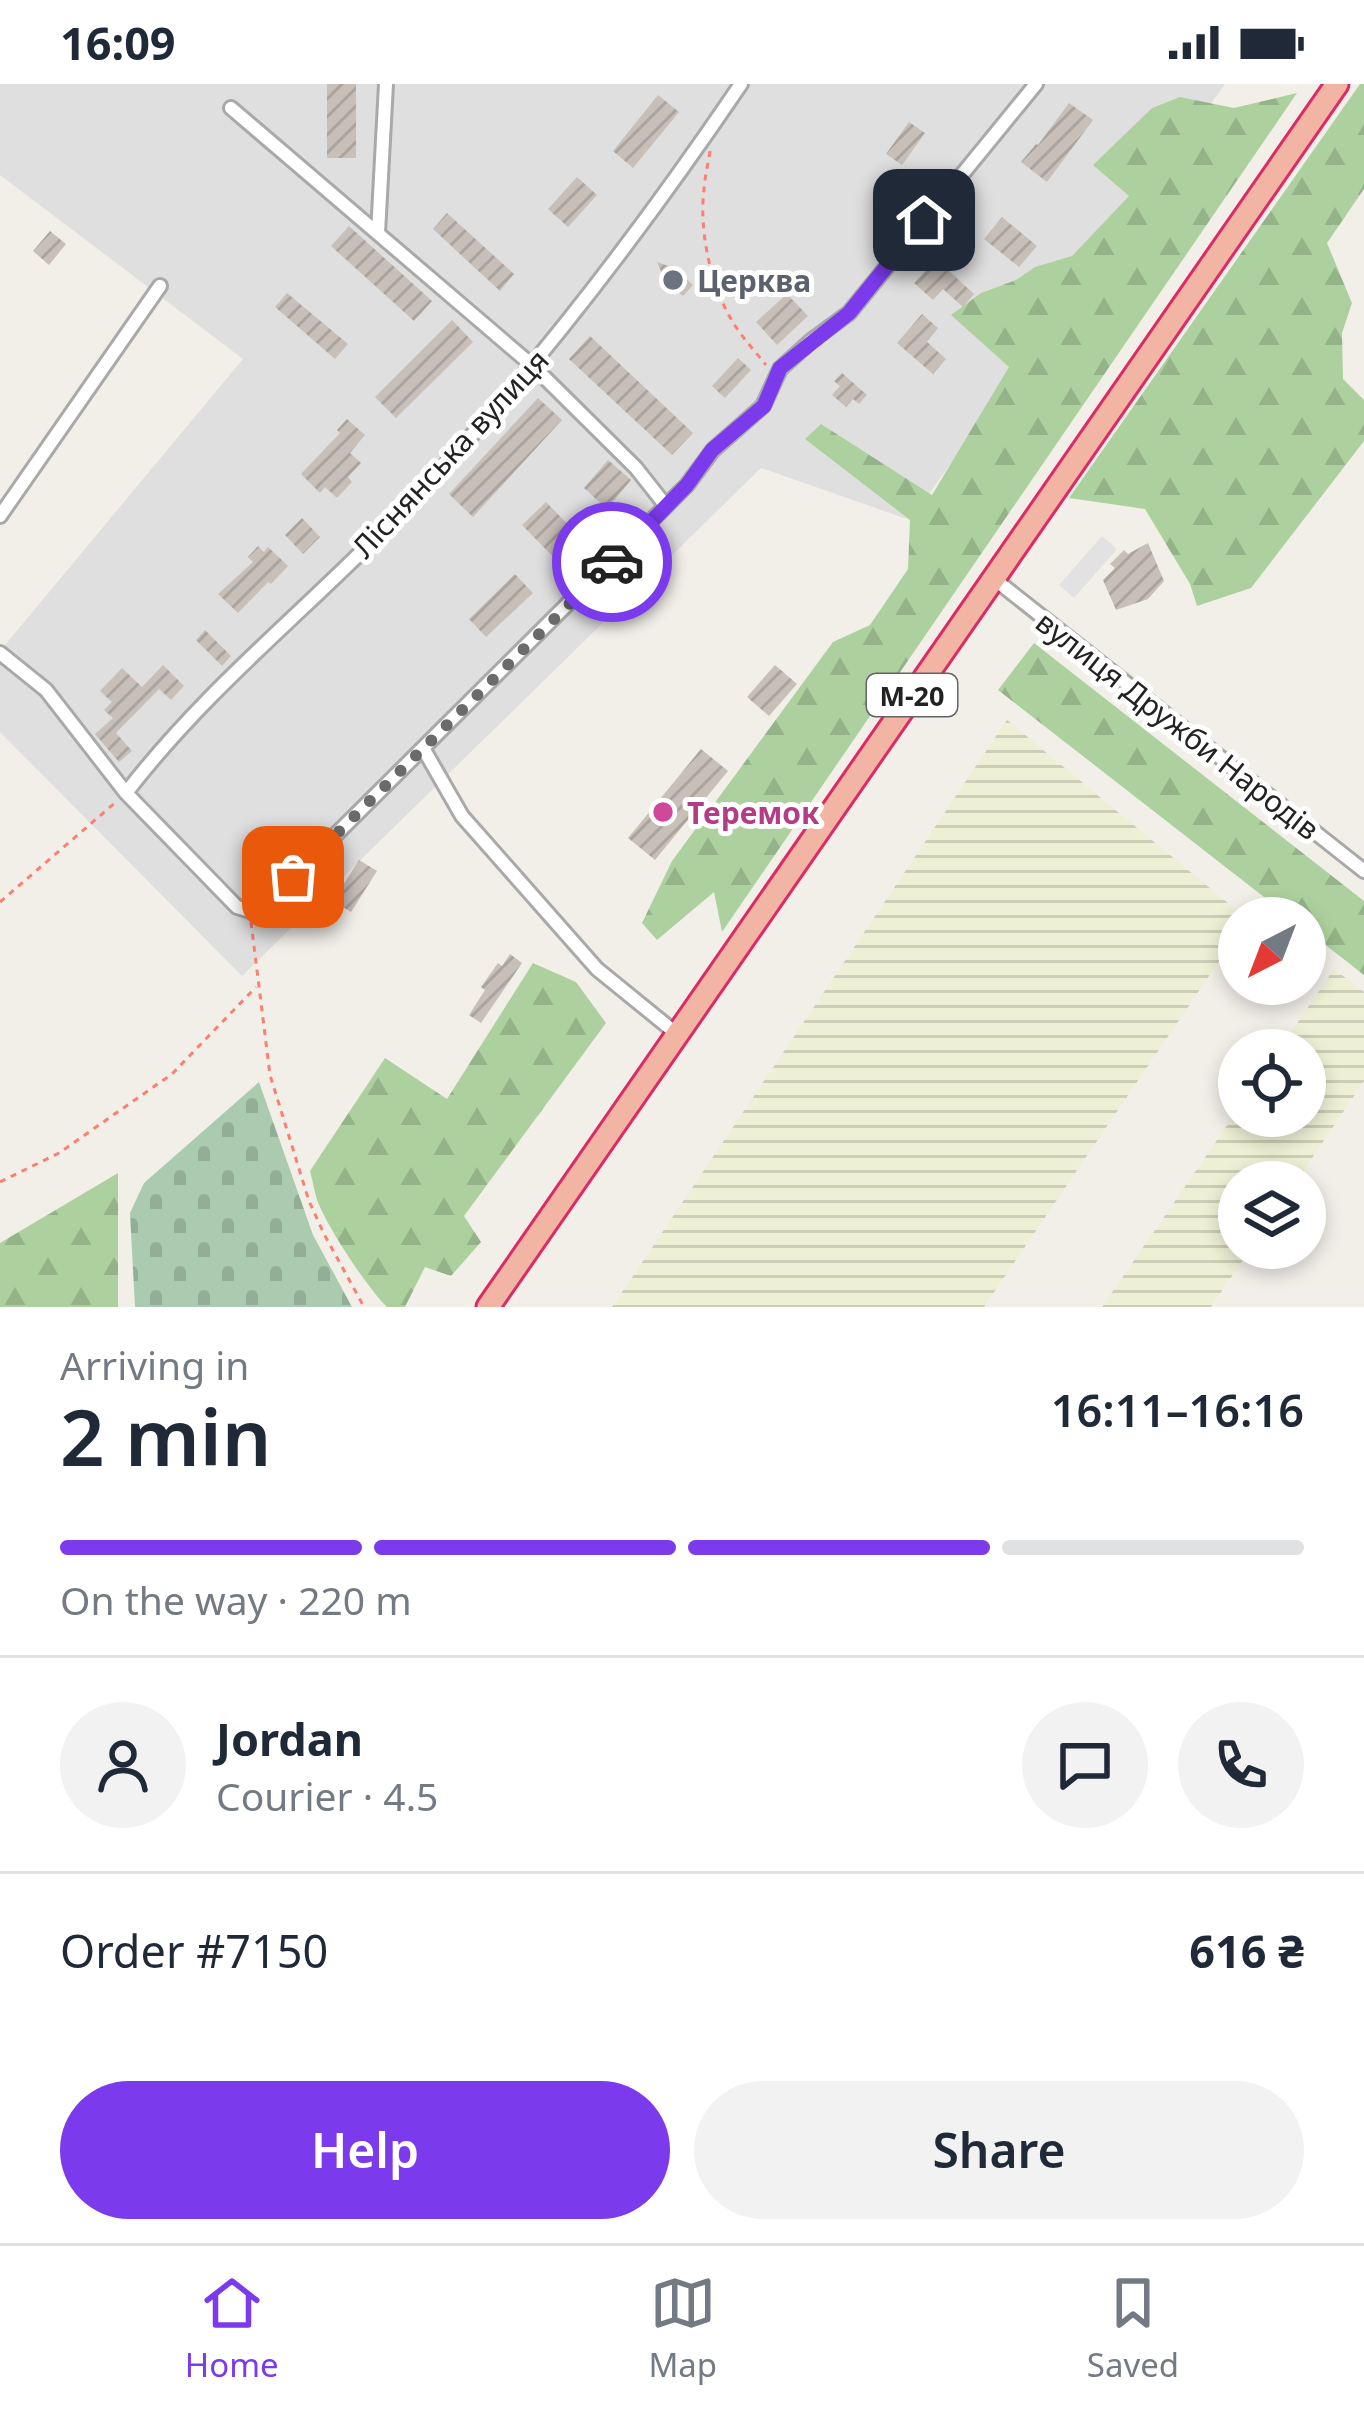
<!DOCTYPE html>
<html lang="en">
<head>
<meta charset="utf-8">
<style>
  body { margin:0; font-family:"Noto Sans",sans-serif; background:#f2f2f3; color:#1f2937; height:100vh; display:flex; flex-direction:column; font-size:45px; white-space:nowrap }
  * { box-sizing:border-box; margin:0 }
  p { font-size:39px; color:#747a83 }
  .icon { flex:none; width:66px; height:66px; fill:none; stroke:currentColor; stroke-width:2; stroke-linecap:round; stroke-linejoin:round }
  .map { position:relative; height:1223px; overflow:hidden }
  .details { display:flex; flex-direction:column; background:#fff; flex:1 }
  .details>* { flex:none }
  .needle { width:78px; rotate:222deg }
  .controls { position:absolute; left:1218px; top:813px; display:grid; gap:24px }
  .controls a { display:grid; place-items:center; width:108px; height:108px; border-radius:50%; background:#fff; box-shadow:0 6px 18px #0003; font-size:60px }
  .pin { position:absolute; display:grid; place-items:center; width:102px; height:102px; color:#fff; margin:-51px; border-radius:24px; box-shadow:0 6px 18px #0006 }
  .courier { position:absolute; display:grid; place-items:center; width:120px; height:120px; margin:-60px; border:9px solid #7c3aed; border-radius:50%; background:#fff; color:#222; box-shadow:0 3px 15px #0007 }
  .overview em { font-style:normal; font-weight:600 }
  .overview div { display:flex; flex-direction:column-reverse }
  .overview { display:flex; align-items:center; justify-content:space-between; height:204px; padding:0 60px }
  h1 { font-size:78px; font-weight:600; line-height:90px }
  .bar { display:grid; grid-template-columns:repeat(4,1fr); gap:18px 12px; align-content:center; height:144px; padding:0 60px }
  .bar i { height:15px; border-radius:9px; background:#e0e1e3 }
  .bar .on { background:#7c3aed }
  .bar p { grid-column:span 4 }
  .line { display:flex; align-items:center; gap:30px; padding:0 60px; border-top:3px solid #e0e1e3 }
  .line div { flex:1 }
  .round { display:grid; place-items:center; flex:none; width:126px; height:126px; border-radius:63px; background:#f2f2f3 }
  .cta { display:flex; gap:24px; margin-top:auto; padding:24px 60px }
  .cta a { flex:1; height:138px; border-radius:72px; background:#7c3aed; color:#fff; font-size:48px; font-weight:600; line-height:138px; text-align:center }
  .cta a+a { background:#f2f2f3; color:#1f2937 }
  .status { display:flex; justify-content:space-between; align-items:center; height:84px; padding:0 60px; background:#fff; direction:ltr }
  .status svg { height:33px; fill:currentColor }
  .tabs { display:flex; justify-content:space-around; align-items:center; height:168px; border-top:3px solid #e0e1e3; background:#fff; font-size:33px; color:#747a83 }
  .tabs a { display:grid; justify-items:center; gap:6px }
  .tabs .on { color:#7c3aed }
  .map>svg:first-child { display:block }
  .residential { fill:#e0dfdf }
  .farmland { fill:url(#farmland-rules) }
  .forest { fill:url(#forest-firs) }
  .cemetery { fill:url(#cemetery-stones) }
  .parking { fill:#e2e2e2 }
  .building { fill:url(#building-hatch) }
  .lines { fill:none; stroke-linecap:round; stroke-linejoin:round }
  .minor-casing { stroke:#a9a9a9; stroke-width:18 }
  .trunk-casing { stroke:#dc2a67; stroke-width:27 }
  .path { stroke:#fa8072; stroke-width:3; stroke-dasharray:6 6; stroke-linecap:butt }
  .minor { stroke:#fff; stroke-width:12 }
  .trunk { stroke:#f2b4a3; stroke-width:21 }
  .done { stroke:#6b6a68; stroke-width:12; stroke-dasharray:0 21.6 }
  .route { stroke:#7c3aed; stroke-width:15 }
  .worship-dot { fill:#6b7280; stroke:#fff; stroke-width:4.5 }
  .hotel-dot { fill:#d1479c; stroke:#fff; stroke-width:4.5 }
  .labels { text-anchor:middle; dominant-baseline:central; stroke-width:10; stroke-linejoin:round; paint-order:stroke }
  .shield { fill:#fff; stroke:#646464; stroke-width:3 }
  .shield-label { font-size:27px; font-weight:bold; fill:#222 }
  .worship-label { font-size:30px; font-weight:bold; fill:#5b616d; stroke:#fff; text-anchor:start }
  .street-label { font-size:30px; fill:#222; stroke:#fff }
  .hotel-label { font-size:30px; font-weight:bold; fill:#b23c85; stroke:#fff; text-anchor:start }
</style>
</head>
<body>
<div class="status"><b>16:09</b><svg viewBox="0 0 49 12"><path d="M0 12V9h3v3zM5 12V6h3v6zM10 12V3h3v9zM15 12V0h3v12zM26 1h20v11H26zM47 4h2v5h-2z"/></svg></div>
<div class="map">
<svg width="1364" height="1223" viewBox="0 0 1364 1223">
  <defs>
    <pattern id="farmland-rules" width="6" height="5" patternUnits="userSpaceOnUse" patternTransform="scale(3)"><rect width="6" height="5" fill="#eef0d5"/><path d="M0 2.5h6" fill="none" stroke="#ccceb7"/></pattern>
    <pattern id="forest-firs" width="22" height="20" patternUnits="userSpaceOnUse" patternTransform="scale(3)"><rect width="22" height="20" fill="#add19e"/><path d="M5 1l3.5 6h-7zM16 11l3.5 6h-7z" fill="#95b388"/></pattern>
    <pattern id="cemetery-stones" width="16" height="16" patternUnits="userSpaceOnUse" patternTransform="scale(3)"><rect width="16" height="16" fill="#aacbaf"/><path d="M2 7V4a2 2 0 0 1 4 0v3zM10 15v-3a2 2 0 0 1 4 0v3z" fill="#92ae96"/></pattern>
    <pattern id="building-hatch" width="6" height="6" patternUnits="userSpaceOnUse" patternTransform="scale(3)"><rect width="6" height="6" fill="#c7bfb8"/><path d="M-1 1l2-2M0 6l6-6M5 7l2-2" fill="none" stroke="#aba49e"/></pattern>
  </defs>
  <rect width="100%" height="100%" fill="#f2efe9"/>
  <path class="residential" d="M 0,0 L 1225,0 L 910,436 L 761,384 L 242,892 L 0,648 L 0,567 L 243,275 L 0,91 Z"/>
  <path class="farmland" d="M 1007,636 L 1246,834 L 1239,834 L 1239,848 L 984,1223 L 612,1223 Z
    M 1334,885 L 1364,908 L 1364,997 L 1296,1098 L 1239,1098 L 1239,1164 L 1251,1164 L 1211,1223 L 1102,1223 L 1239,1024 L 1239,1032 L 1305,1032 L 1305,966 L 1279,966 Z"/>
  <path class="forest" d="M 1360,0 L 1364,0 L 1364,105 L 1327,159 L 1352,219 L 1342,249 L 1343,295 L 1364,316 L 1364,357 L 1251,504 L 1197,522 L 1190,500 L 1145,425 L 1069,414 Z
    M 1297,9 L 722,848 L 714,808 L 657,856 L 642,839 L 672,777 L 833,558 L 870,541 L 908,485 L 910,436 L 805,355 L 821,340 L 932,411 L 1009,283 L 951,231 L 981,209 L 1016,196 L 1035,183 L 1072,172 L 1129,112 L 1093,81 L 1152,24 L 1180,13 L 1234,24 Z
    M 1034,559 L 1364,817 L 1364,891 L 1305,845 L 1305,834 L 1291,834 L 998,606 Z
    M 533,879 L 576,898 L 606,939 L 464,1132 L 481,1158 L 451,1192 L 425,1183 L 405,1223 L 387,1223 C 368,1205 326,1141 317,1116 C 314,1107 313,1097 310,1087 L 385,974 L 447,1015 Z
    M 118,1089 L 118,1223 L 0,1223 L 0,1159 Z"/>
  <path class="cemetery" d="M 259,998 L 313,1151 L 352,1223 L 135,1223 L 130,1129 L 144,1099 Z"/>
  <path class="parking" d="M 1102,452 L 1117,465 L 1074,514 L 1059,501 Z"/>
  <path class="building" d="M 327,0 L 356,0 L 356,74 L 327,74 Z
    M 658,11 L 679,28 L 633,84 L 613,67 Z
    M 1069,19 L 1093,36 L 1047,98 L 1021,78 L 1036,60 L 1038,61 Z
    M 909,38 L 925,49 L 902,81 L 886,70 Z
    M 577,93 L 597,111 L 568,143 L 548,125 Z
    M 447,129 L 514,190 L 500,207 L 433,145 Z
    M 1002,133 L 1037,162 L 1019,183 L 984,155 Z
    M 349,142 L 432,217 L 414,237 L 331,162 Z
    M 50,147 L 66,160 L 49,181 L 33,167 Z
    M 936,175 L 974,210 L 963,223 L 943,205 L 933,216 L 914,199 Z
    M 657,178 L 671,183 L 672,181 L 693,201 L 683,212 L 661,194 L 663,192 Z
    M 287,209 L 348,260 L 335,275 L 275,223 Z
    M 787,210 L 808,232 L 777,261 L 756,238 Z
    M 922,230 L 938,244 L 927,258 L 946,275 L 933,290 L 897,259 Z
    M 452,236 L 473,258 L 396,334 L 375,313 Z
    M 590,252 L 693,349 L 672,371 L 569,275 Z
    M 738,274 L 751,286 L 725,314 L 712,302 Z
    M 842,289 L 867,311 L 859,320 L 853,315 L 846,323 L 832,311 L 840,302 L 834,297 Z
    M 538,314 L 562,336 L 473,433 L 449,410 Z
    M 347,335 L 365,351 L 350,369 L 361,379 L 348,393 L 352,398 L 337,414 L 325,403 L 320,409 L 301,390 L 340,349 L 337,346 Z
    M 608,376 L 631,396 L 607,425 L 584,404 Z
    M 546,418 L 589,462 L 565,485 L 522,441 Z
    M 302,434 L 320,453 L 303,470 L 285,451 Z
    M 1148,459 L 1164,497 L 1148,515 L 1116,526 L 1103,496 L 1115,484 L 1110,480 L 1124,466 L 1128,470 Z
    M 258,462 L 264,468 L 268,463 L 288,482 L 271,500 L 268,498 L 238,529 L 218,510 L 253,478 L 248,473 Z
    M 515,490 L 533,509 L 486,553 L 469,535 Z
    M 205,546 L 231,572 L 222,582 L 196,556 Z
    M 163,581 L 184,602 L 171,616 L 159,605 L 116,649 L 132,667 L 119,678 L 95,650 L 113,634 L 104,626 L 112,618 L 100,607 L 122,584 L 142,603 Z
    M 775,581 L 797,600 L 769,632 L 747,613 Z
    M 701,665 L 728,687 L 655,776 L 628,754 Z
    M 359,776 L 377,787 L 351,828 L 333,817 Z
    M 510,870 L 522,879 L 481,939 L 469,931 L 485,906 L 481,903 L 498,879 L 502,882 Z"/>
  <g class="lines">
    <g class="minor-casing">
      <path id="minor" d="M 231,24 L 534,283 L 636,384 L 666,422
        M 378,149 L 386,0
        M 0,432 L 160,202
        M 993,494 L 1364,787
        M 0,569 L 46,606 L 126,709 L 237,823 L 250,827 L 261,825 L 423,664
        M 126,709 C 208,602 315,519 407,422 C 531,292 640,149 741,0
        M 677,950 L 597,885 L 462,732 L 423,664 L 666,422 L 687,401 L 713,366 L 763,322 L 780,285 L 811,257 L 849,229 L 1036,0"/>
    </g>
    <g class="trunk-casing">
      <path id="trunk" d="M 488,1223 L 1337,0"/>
    </g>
    <path class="path" d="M 710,67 C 708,80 705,92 704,105 C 699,146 710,199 731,235 C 740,251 754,266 766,281
      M 0,818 L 116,718
      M 251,838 L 270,991 L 309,1117 L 324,1150 L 364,1223
      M 0,1098 L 59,1069 L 172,990 L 256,903"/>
    <use href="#minor" class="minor"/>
    <use href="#trunk" class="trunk"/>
  </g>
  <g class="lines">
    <path class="done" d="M 293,793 L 612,478"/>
    <path class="route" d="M 612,478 L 687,401 L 712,366 L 764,322 L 780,284 L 849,229 L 924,136"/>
  </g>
  <circle class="worship-dot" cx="673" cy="196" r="12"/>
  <circle class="hotel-dot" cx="663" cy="728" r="12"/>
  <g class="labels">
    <rect class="shield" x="867" y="590" width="90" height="42" rx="9"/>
    <g class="shield-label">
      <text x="912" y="611">М-20</text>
    </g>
    <g class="worship-label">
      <text x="697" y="196">Церква</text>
    </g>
    <g class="street-label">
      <text transform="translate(450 369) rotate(-47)">Ліснянська вулиця</text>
      <text transform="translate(1178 641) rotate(38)">вулиця Дружби Народів</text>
    </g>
    <g class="hotel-label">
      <text x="687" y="728">Теремок</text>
    </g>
  </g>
</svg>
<div class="controls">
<a><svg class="needle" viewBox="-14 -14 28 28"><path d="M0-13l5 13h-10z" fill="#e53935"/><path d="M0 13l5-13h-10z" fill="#747a83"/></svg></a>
<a><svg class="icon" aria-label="locate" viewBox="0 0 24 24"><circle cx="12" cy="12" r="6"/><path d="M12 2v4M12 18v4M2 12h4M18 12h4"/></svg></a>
<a><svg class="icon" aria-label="layers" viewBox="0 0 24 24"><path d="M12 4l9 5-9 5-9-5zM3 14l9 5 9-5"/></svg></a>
</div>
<div class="pin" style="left:293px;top:793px;background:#ea580c"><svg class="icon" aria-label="bag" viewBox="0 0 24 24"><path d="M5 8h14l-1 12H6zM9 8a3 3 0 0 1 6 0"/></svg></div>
<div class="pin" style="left:924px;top:136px;background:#1f2937"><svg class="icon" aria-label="home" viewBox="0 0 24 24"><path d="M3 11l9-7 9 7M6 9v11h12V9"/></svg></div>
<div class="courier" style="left:612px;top:478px"><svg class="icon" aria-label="car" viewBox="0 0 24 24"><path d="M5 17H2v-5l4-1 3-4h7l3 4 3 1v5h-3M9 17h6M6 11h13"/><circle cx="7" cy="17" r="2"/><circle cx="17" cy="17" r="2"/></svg></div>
</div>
<section class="details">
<div class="overview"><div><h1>2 min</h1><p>Arriving in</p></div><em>16:11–16:16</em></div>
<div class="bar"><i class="on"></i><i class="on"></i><i class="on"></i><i></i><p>On the way · 220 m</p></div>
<div class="line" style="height:216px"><a class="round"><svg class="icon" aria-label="person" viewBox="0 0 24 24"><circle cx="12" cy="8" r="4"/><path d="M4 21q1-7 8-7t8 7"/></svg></a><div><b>Jordan</b><p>Courier · 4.5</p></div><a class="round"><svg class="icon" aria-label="chat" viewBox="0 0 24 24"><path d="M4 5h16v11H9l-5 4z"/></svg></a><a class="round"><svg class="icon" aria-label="phone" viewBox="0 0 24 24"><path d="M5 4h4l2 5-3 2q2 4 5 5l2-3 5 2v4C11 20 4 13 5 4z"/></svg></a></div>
<div class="line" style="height:156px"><div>Order #7150</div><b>616 ₴</b></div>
<div class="cta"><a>Help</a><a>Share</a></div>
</section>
<nav class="tabs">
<a class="on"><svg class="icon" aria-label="home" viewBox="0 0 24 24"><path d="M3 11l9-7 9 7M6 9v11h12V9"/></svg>Home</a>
<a><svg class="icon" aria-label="map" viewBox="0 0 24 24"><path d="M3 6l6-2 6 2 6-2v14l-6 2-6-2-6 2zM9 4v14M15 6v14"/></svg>Map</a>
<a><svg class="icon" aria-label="saved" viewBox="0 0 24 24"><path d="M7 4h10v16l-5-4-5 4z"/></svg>Saved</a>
</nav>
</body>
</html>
